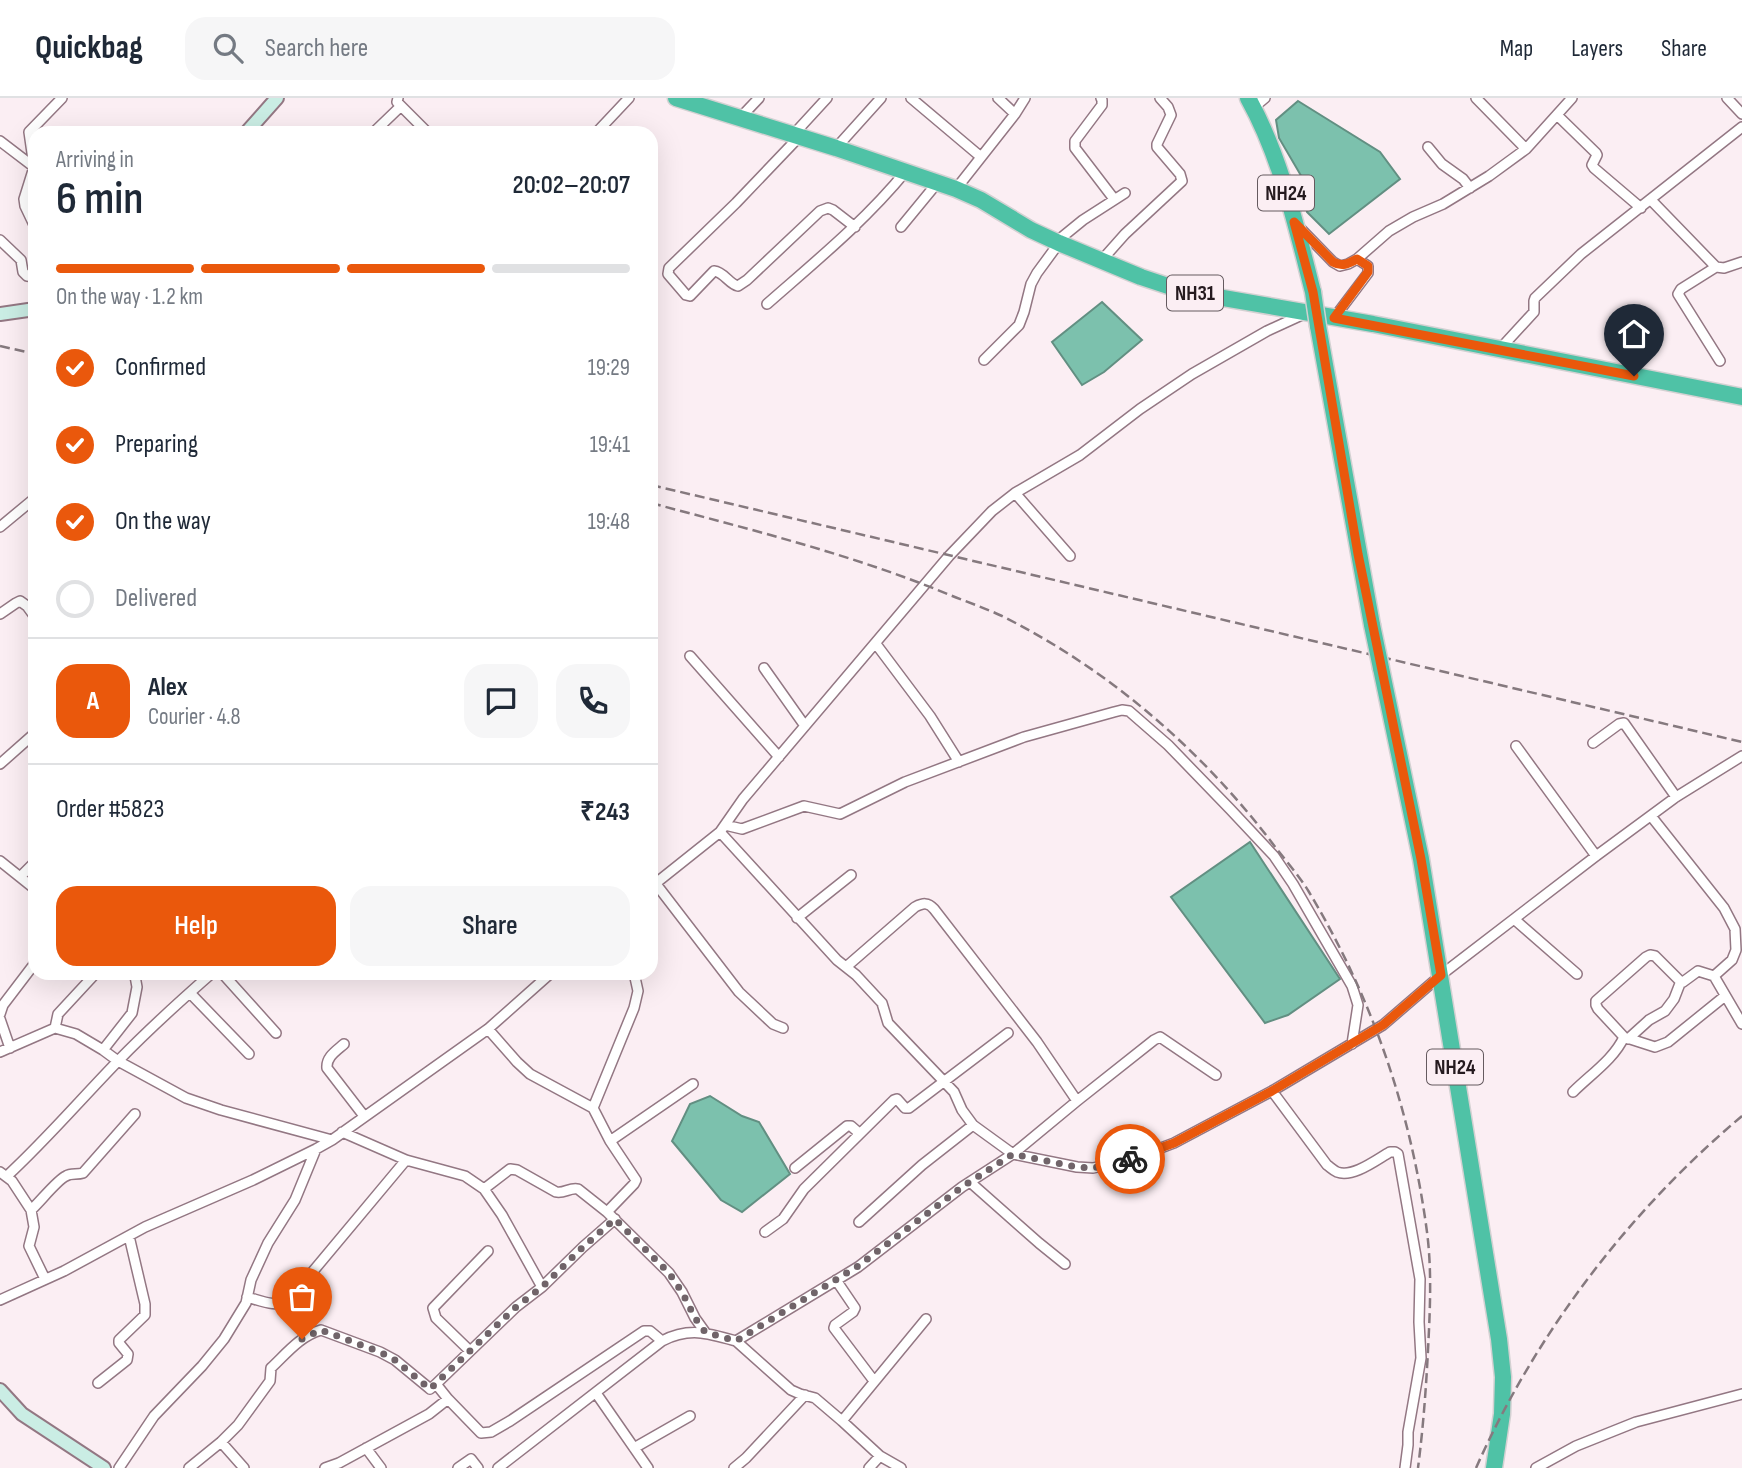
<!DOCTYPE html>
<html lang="en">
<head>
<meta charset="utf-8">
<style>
  body { margin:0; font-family:"Sofia Sans Condensed",sans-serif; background:#f6f6f7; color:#1f2937; height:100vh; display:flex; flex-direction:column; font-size:26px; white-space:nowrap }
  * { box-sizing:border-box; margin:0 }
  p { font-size:23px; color:#747a83 }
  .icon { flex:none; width:38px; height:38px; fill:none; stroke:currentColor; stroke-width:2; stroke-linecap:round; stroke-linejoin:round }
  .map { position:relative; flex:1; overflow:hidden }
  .details { position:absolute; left:28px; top:28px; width:630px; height:854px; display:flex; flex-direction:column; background:#fff; border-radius:21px; box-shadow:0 7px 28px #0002 }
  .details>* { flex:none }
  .pin { position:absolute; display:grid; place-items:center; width:60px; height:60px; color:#fff; margin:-72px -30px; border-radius:50% 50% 50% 0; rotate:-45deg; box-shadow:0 0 7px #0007 }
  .pin .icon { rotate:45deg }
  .courier { position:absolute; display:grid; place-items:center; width:70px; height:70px; margin:-35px; border:5px solid #ea580c; border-radius:50%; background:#fff; color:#222; box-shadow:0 2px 9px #0007 }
  .headline em { font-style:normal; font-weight:600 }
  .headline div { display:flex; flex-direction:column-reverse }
  .headline { display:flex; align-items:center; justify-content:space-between; height:119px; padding:0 28px }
  h1 { font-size:46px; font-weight:600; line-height:52px }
  .bar { display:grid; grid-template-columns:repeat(4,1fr); gap:10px 7px; align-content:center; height:84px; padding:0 28px }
  .bar i { height:9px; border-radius:5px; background:#e0e1e3 }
  .bar .selected { background:#ea580c }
  .bar p { grid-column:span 4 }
  .line { display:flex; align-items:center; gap:18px; padding:0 28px; border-top:2px solid #e0e1e3 }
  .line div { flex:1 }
  .round { display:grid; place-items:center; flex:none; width:74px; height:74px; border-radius:21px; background:#f6f6f7 }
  ol { padding:0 28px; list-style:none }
  li { display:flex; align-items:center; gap:21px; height:77px }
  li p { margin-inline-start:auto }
  li .icon { padding:7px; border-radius:50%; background:#ea580c; color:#fff; stroke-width:4 }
  li:last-child { color:#747a83 }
  li i { width:38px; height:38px; border:4px solid #e0e1e3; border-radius:50% }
  .cta { display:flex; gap:14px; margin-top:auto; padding:14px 28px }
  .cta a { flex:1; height:80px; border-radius:21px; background:#ea580c; color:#fff; font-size:28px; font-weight:600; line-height:80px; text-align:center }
  .cta a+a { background:#f6f6f7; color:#1f2937 }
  header { display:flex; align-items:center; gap:42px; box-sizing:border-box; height:98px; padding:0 35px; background:#fff; border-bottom:2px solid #e0e1e3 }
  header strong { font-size:33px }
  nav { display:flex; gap:38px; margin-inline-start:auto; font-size:24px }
  .search { width:490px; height:63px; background:#f6f6f7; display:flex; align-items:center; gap:18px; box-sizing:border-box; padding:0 24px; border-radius:21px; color:#747a83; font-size:26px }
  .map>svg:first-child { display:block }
  .water { fill:#7cc1ad; stroke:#628f82; stroke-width:2 }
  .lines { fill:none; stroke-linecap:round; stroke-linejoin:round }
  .street-casing { stroke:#937783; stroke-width:12 }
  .secondary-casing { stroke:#937783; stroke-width:16 }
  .highway-casing { stroke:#d3d1d2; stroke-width:19 }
  .street { stroke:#fff; stroke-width:9 }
  .secondary { stroke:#caede4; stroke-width:12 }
  .highway { stroke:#4fc2a6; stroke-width:16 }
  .rail { stroke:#85797e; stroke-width:2.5; stroke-dasharray:10 5; stroke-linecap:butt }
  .highway-bridge-casing { stroke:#d3d1d2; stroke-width:19; stroke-linecap:butt }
  .highway-bridge { stroke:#4fc2a6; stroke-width:16 }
  .done { stroke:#706469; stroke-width:7; stroke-dasharray:0 12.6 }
  .route { stroke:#ea580c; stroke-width:9 }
  .labels { text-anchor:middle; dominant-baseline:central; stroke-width:7; stroke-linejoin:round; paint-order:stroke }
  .shield { fill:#fbeef3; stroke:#655a5f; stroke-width:2 }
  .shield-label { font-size:21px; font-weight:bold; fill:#251a1f }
</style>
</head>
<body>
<header>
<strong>Quickbag</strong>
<div class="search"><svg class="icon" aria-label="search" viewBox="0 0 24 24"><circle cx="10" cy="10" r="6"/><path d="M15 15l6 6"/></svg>Search here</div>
<nav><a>Map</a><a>Layers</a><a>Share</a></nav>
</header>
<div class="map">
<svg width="1742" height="1370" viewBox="0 0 1742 1370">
  <rect width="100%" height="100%" fill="#fbeef3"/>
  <path class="water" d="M 1298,3 L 1380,54 L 1400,81 L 1329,136 L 1307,114 L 1303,81 L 1279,40 L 1276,22 Z
    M 1102,204 L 1142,242 L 1104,274 L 1082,287 L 1052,244 Z
    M 1250,744 L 1340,881 L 1288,917 L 1265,925 L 1171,799 Z
    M 710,998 L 742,1018 L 759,1024 L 790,1076 L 742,1114 L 721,1102 L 672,1043 L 690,1006 Z"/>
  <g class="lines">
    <g class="street-casing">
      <path id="street" d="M 398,0 L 397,4 L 428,35
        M 911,0 L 981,59
        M 998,0 L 1015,16
        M 1101,0 L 1102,2 L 1102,7 L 1075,43 L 1075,50 L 1114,101
        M 1476,0 L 1526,51
        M 1727,0 L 1742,16
        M 1253,10 L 1265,0
        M 1557,17 L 1596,55 L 1597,57 L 1592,67 L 1594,70 L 1641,110
        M 740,20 L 759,0
        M 373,35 L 401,8
        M 596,35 L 629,0
        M 793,37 L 827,0
        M 799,39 L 736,105 L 669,170 L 668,176 L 686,197 L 690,198 L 714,173 C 724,174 729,186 738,188 L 747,182 L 820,113 L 828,110 L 833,112 L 855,129
        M 0,43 L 34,69
        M 1428,49 L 1442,66 L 1463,81 L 1470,90
        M 836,50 L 881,0
        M 956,91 L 1015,16 L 1025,0
        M 1651,102 L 1716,169 L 1724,170 L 1742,164
        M 1298,128 L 1333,164 L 1340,168 L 1348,166 L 1357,161 L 1389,133 L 1413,119 L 1443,106 L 1489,78 L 1526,51 L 1572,0
        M 35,129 L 25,108 L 24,101 L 34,69 L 29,34 L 62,0
        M 901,129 L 938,84
        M 0,142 L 21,162 L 23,174 L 27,178 L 35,179
        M 1056,144 L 1083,122 L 1125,95
        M 1101,163 L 1125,136 L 1182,83 L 1180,76 L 1157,49 L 1157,46 L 1171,17 L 1168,9 L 1160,0
        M 1716,169 L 1681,191 L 1678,196 L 1720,263
        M 767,206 C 816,163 865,123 906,73
        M 1334,220 L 1368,175 L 1368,168 L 1357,161
        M 1499,252 L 1534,214 L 1534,203 L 1535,200 L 1581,156 L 1742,29
        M 984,262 L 1019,227 L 1024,214 L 1031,186 L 1037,175 L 1059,145
        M 1015,395 L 1070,458
        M 0,429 L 35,400
        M 0,516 L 16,505 L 20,503 L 27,508 L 35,519
        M 876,546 L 930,618 L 959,664
        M 690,558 L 779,659
        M 764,570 L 805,628
        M 1593,645 L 1619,626 L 1624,625 L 1676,699
        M 1516,648 L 1596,758
        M 0,666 L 35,635
        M 725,727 L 742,731 L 804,708 L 840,716 L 905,684 L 1024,639 L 1114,614 L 1122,612 L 1129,613 L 1168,647 L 1230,711 L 1274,758 L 1293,786 L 1352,888 L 1358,907 L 1352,946
        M 720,734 L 837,862 L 856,877 L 882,905 L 888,925 L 954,994 L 962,1012 L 973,1027 L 1013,1056 L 1077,1003 L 1154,942 L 1160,939 L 1216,977
        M 0,763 L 35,791
        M 20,779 L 35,764
        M 656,786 L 739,894 L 773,926 L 783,930
        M 651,789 L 720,734 L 743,701 L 949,458 L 992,413 L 1015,395 L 1080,357 L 1140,311 L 1192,276 L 1267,233 L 1304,216
        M 797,820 L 851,777
        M 1514,821 L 1577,876
        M 846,869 L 915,809 C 923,805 928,804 934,811 L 1037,944 L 1077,1003
        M 222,875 L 276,935
        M 1714,878 L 1742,926
        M 190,895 L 249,956
        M 0,916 L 3,907 L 35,865
        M 0,921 L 10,950
        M 55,930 L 58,916 L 96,875
        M 488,931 L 517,964 L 530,976 L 593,1010
        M 1624,939 L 1655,949 L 1668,944 L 1725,898
        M 1628,941 L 1649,922 L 1665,913 L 1674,901 L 1681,883
        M 344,946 C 336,953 326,959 327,970 L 364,1018
        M 103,952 L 132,915 L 137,889 L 135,878 L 133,875
        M 0,954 L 55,930 L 76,936 L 103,952 L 118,963 L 186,1000 L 221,1012 L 332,1042 L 488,931 L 551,875
        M 1272,993 L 1327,1067 C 1330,1069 1333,1072 1337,1074 C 1353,1080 1376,1062 1390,1054 L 1395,1054 L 1398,1056 L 1420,1181 L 1419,1224 L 1421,1260 L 1408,1334 L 1408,1347 L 1405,1370
        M 1573,994 C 1590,977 1614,961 1624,939 L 1598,911 L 1596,907 L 1596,903 L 1646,859 L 1650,857 L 1655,858 L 1679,882 L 1683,884 L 1698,873 L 1714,878 L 1732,862 L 1736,852 L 1735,831 L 1724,810 L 1651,718
        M 610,1043 L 693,986
        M 795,1070 L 847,1028 L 851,1028 L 859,1035
        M 0,1074 L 12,1083 L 31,1112 C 40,1104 57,1082 66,1078 C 71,1075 77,1077 83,1075 L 135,1016
        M 7,1078 C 46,1042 81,1001 118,963 C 148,932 180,903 212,875
        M 970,1084 L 1039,1145 L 1065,1166
        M 484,1091 L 510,1071 L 517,1072 L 556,1094 C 564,1096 570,1089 578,1091 L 607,1114 L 669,1175 L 682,1194 L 695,1220 L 705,1234
        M 31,1112 L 34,1129 L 29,1148 L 45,1181
        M 607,1114 L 634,1086 L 636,1082 L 610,1043 L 593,1010 L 634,910 L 638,893 L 634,875
        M 859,1124 L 922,1067 L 973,1027
        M 765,1134 L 783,1121 L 804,1091 L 894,1002 L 897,1001 L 905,1010 L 909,1010 L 1008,935
        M 836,1182 L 855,1210 L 853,1214 L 835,1227 L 834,1230 L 874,1283
        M 542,1189 L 583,1149 L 615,1121
        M 247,1199 C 262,1203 276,1210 289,1202 L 406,1062
        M 0,1202 L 64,1173 L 145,1129 L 253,1082 L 316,1051 L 332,1042
        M 736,1243 L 791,1292 L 800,1296 L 815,1300 L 842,1323 L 926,1221
        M 470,1253 L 436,1220 L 433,1210 L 488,1153
        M 98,1285 L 127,1262 L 128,1256 L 119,1245 L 119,1242 L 145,1217 L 145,1206 L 129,1138
        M 596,1295 L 648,1370
        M 448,1301 L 481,1335 L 491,1334 L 510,1323 L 644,1233 L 650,1233 L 662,1243
        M 842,1323 L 880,1358 L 901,1370
        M 221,1344 L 244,1370
        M 366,1350 L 381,1370
        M 634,1350 L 690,1318
        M 119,1370 L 154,1318 L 202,1268 L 224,1241 L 246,1205 L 251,1182 L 268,1145 L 295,1102 L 316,1051
        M 189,1370 L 221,1344 L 238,1327 L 270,1283 L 271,1270 C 286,1256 300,1238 321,1232 L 380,1254 L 395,1262 L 429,1290 L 430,1291 L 436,1286
        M 325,1370 L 339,1365 L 429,1316 L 448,1301 L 436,1286 L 516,1209 L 542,1189 L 502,1117 L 484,1091 L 465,1078 L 406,1062 L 342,1034
        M 458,1370 L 471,1361 L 478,1370
        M 498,1370 L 662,1243 C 689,1229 708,1235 736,1243 L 858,1169 L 962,1089 L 1013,1056 L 1077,1069 L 1093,1070 L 1129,1062 L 1174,1045 L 1272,993 L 1383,927 L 1441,877 L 1596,758 L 1676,699 L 1742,658
        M 734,1370 L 746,1360 L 805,1297
        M 869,1370 L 880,1358
        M 1536,1370 L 1576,1348 L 1636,1324 L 1742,1296"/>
    </g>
    <g class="secondary-casing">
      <path id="secondary" d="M 246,35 L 277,0
        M 0,216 L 35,211
        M 0,1292 L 22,1316 L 104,1370"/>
    </g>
    <g class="highway-casing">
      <path id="highway" d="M 676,0 L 836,50 L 956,91 L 981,102 L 1031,132 L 1059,145 L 1141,179 L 1174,190 L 1200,196 L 1373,226 L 1742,299
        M 1248,0 C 1281,59 1296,128 1313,194
        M 1318,228 L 1372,527
        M 1381,570 L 1421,761 L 1499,1241 L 1503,1279 L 1502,1316 L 1494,1370"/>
    </g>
    <use href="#street" class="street"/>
    <use href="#secondary" class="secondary"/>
    <use href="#highway" class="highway"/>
    <path class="rail" d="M 0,248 L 35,256
      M 651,387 L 1742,644
      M 651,405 C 752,432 854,457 950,497 C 967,504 985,510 1002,518 C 1110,572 1204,654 1276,750 C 1287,764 1300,779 1309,794 C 1372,899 1411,1013 1427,1134 C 1432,1173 1430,1213 1428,1252 C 1426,1292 1423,1331 1418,1370
      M 1476,1370 C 1536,1235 1629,1113 1742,1018"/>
    <g class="highway-bridge-casing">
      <path id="highway-bridge" d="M 1313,194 L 1318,228
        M 1372,527 L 1381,570"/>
    </g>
    <use href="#highway-bridge" class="highway-bridge"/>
  </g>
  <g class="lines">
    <path class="done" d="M 302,1241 L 321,1232 L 380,1254 L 395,1262 L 430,1291 L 516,1209 L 542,1189 L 583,1149 L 615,1121 L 669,1175 L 682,1194 L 695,1220 L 705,1234 L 736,1243 L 858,1168 L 962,1089 L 1013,1056 L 1077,1069 L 1093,1070 L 1130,1061"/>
    <path class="route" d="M 1130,1061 L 1174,1045 L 1272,993 L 1383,927 L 1441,877 L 1421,761 L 1358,456 L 1313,194 L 1294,124 L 1333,164 C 1342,169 1348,166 1357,161 L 1368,168 L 1368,174 L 1334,220 L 1634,278"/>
  </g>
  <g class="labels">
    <g class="shield">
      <rect x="1258" y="77.5" width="56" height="35" rx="5"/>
      <rect x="1167" y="177.5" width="56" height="35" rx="5"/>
      <rect x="1427" y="951.5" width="56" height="35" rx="5"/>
    </g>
    <g class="shield-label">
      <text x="1286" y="95">NH24</text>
      <text x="1195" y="195">NH31</text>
      <text x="1455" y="969">NH24</text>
    </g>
  </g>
</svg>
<div class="pin" style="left:302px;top:1241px;background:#ea580c"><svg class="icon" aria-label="bag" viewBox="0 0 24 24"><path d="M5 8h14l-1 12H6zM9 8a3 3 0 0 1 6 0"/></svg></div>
<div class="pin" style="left:1634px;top:278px;background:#1f2937"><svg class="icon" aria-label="home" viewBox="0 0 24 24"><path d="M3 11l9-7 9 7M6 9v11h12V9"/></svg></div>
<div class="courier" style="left:1130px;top:1061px"><svg class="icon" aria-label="bike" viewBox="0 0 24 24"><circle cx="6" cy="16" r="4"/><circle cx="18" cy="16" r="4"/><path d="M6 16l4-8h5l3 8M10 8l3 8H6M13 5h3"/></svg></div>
<section class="details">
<div class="headline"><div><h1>6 min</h1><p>Arriving in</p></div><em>20:02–20:07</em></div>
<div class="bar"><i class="selected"></i><i class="selected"></i><i class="selected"></i><i></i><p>On the way · 1.2 km</p></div>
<ol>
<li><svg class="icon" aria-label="check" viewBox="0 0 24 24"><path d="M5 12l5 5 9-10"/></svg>Confirmed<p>19:29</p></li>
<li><svg class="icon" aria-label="check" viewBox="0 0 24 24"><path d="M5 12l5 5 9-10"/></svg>Preparing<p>19:41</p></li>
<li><svg class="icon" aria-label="check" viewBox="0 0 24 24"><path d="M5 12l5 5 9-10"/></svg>On the way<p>19:48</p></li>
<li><i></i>Delivered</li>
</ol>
<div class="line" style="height:126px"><b class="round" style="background:#ea580c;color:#fff">A</b><div><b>Alex</b><p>Courier · 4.8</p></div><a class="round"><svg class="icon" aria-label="chat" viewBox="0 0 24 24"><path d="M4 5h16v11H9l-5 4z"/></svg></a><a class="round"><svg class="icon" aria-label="phone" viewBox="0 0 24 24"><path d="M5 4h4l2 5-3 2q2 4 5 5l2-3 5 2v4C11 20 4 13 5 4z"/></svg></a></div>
<div class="line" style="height:91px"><div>Order #5823</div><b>₹243</b></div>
<div class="cta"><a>Help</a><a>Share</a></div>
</section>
</div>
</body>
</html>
